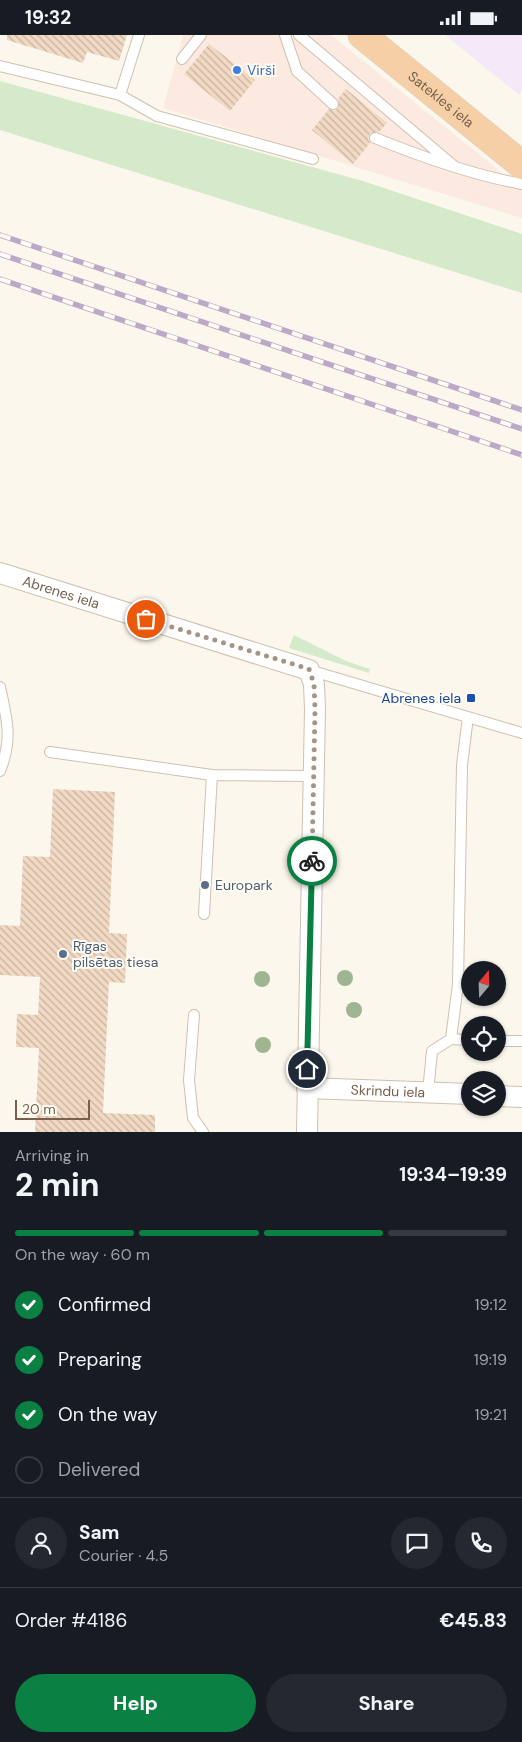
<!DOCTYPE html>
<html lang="en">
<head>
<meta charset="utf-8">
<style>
  body { margin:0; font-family:"DM Sans",sans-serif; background:#242831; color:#f1f3f6; height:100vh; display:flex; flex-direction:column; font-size:19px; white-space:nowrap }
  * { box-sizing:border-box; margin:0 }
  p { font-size:16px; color:#9ea1a6 }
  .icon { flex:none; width:28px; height:28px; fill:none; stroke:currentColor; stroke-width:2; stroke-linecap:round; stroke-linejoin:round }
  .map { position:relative; height:1097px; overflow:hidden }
  .panel { display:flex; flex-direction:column; background:#171b24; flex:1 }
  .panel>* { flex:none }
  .needle { width:32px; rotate:19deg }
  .fabs { position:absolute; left:461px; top:926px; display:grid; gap:10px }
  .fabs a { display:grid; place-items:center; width:45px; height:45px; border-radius:50%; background:#171b24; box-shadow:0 1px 4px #0004; font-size:25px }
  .scale { position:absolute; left:15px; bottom:12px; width:75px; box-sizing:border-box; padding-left:5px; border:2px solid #78604e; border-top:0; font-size:14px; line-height:18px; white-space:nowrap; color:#78604e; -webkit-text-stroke:4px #fefbf3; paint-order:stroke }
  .pin { position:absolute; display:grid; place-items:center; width:42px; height:42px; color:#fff; margin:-21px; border:2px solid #fff; border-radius:50%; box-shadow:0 1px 5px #0007 }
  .courier { position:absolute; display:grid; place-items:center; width:50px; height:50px; margin:-25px; border:4px solid #0b8043; border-radius:50%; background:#fff; color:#222; box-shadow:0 1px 6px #0007 }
  .summary em { font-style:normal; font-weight:700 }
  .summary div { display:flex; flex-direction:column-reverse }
  .summary { display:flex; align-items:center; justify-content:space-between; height:85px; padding:0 15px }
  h1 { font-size:32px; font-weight:700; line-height:38px }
  .bar { display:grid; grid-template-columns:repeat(4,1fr); gap:8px 5px; align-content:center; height:60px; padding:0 15px }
  .bar i { height:6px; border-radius:4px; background:#363941 }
  .bar .active { background:#0b8043 }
  .bar p { grid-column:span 4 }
  .line { display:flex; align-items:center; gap:12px; padding:0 15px; border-top:1px solid #363941 }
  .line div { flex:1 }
  .round { display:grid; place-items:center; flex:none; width:52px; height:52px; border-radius:26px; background:#242831 }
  ol { padding:0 15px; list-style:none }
  li { display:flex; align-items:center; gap:15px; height:55px }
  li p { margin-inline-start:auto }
  li .icon { padding:5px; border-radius:50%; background:#0b8043; color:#fff; stroke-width:4 }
  li:last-child { color:#9ea1a6 }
  li i { width:28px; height:28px; border:2px solid #363941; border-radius:50% }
  .action { display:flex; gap:10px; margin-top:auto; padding:10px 15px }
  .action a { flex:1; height:58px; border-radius:30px; background:#0b8043; color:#fff; font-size:20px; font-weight:700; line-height:58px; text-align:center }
  .action a+a { background:#242831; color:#f1f3f6 }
  .status { display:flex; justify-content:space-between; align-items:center; height:35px; padding:0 25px; background:#171b24; direction:ltr }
  .status svg { height:14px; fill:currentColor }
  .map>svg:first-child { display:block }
  .commercial { fill:#fceae0 }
  .education { fill:#f4e8f9 }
  .grass { fill:#d5eaca }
  .building { fill:url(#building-back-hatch) }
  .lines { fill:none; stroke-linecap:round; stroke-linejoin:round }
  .service-casing { stroke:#cfc0b0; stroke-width:12 }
  .minor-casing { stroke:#cfc0b0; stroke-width:22 }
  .trunk-casing { stroke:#d9d2cd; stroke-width:29 }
  .service { stroke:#fff; stroke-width:10 }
  .minor { stroke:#fff; stroke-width:20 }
  .trunk { stroke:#f6cfa7; stroke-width:28 }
  .rail-casing { stroke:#bba9c7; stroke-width:5.5 }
  .rail { stroke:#fefbf3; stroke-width:4; stroke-dasharray:11; stroke-linecap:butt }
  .tree { fill:#9fb491 }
  .done { stroke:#a69585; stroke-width:5; stroke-dasharray:0 9 }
  .route { stroke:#0b8043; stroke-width:6 }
  .shop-dot { fill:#3f7fe0; stroke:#fefbf3; stroke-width:2 }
  .transit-dot { fill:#1a4fb4; stroke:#fefbf3; stroke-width:2 }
  .service-dot { fill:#5c6f8a; stroke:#fefbf3; stroke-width:2 }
  .labels { text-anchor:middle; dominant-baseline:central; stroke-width:4; stroke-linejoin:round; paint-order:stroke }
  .shop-label { font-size:14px; fill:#366cbe; stroke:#fefbf3; text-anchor:start }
  .street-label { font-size:14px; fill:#78604e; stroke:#fefbf3 }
  .transit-label { font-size:14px; fill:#164399; stroke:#fefbf3; text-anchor:end }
  .service-label { font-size:14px; fill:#4e5e75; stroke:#fefbf3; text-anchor:start }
</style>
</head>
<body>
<div class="status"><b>19:32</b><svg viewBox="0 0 49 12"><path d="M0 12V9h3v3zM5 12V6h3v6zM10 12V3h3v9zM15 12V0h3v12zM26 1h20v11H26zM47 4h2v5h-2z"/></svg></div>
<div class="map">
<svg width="522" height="1097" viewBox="0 0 522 1097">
  <defs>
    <pattern id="building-back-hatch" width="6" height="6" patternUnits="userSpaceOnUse" patternTransform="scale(1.25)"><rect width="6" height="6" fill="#f1d9c4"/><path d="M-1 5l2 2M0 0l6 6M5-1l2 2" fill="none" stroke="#c8b3a1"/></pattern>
  </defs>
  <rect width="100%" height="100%" fill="#fcf7ec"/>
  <path class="commercial" d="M 183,0 L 331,0 L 522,154 L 522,183 L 163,73 Z"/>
  <path class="education" d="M 445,0 L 522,0 L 522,56 L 519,60 Z"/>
  <path class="grass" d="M 0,46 L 363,146 L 522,199 L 522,258 L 0,95 Z
    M 294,600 L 346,626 L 370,634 L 369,638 L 289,613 Z"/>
  <path class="building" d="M 7,0 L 127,0 L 119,26 L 87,17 L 83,28 L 7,5 Z
    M 209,9 L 255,45 L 230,76 L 184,39 Z
    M 346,54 L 387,88 L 379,97 L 370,98 L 368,104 L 370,108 L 353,129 L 312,95 L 329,74 L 335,76 L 338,73 L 338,64 Z
    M 53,754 L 115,757 L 109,898 L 127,899 L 125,948 L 109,947 L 103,1078 L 155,1080 L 155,1097 L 35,1097 L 39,1013 L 16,1012 L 17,979 L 38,980 L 40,942 L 0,940 L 0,890 L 20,891 L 23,821 L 50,822 Z"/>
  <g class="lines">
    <g class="service-casing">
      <path id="service" d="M 285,0 L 297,36 L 333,69
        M 299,0 L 454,131
        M 182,24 L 201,0
        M 0,31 L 120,60 L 157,81 L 313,124
        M 120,60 L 139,0
        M 375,103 C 422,122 472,140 522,149
        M 309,635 L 522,698
        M 0,652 C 7,684 13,704 0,736
        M 50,717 L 212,740
        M 204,879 L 212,740 L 314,741
        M 194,980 L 189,1045 L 193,1083 L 203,1097
        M 451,1004 L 458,949 L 462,730 L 468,682
        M 498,1006 L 522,1006
        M 428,1057 L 432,1016 L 451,1004 L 470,1005"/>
    </g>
    <g class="minor-casing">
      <g id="minor">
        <path id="s1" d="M 0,538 L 309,635 L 314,649 L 315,674 L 307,1097"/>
        <path id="s2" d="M 307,1053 L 470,1059"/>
        <path d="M 498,1061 L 522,1062"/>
      </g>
    </g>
    <g class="trunk-casing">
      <g id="trunk">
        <path id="s3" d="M 362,0 L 522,130"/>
      </g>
    </g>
    <use href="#service" class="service"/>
    <use href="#minor" class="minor"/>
    <use href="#trunk" class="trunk"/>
    <g class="rail-casing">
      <path id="rail" d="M 0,200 L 522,375
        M 0,219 L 522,394
        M 0,244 L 522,420"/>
    </g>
    <use href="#rail" class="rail"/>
  </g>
  <g class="tree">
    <circle cx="345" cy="943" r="8"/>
    <circle cx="262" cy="944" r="8"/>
    <circle cx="354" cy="975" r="8"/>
    <circle cx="263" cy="1010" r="8"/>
  </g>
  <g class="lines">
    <path class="done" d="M 146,584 L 309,634 L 314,649 L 315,674 L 312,826"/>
    <path class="route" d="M 307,1034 L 312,826"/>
  </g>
  <circle class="shop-dot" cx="237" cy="35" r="5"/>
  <rect class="transit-dot" x="466" y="658" width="10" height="10" rx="2.5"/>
  <g class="service-dot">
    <circle cx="205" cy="850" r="5"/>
    <circle cx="63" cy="919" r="5"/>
  </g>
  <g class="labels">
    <g class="shop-label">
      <text x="247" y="35">Virši</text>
    </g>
    <g class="street-label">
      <text stroke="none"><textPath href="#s3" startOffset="102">Satekles iela</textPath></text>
      <text stroke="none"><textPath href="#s1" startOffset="64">Abrenes iela</textPath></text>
      <text stroke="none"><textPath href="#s2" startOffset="81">Skrindu iela</textPath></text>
    </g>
    <g class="transit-label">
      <text x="461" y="663">Abrenes iela</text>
    </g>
    <g class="service-label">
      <text x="215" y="850">Europark</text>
      <text x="73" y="911">Rīgas<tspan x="73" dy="16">pilsētas tiesa</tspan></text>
    </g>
  </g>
</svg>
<div class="fabs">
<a><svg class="needle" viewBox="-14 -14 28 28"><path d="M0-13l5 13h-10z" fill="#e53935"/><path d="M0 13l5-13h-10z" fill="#9ea1a6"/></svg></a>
<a><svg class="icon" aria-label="locate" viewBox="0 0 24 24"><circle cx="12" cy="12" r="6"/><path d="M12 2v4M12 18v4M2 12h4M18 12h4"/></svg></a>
<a><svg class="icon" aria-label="layers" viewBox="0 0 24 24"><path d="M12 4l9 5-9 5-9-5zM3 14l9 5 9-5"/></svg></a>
</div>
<div class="scale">20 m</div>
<div class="pin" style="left:146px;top:584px;background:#ea580c"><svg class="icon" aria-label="bag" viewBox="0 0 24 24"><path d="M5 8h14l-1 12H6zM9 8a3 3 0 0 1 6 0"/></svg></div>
<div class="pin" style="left:307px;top:1034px;background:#1f2937"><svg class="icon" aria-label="home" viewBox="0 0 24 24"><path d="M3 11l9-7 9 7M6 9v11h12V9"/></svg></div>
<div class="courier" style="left:312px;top:826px"><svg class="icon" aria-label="bike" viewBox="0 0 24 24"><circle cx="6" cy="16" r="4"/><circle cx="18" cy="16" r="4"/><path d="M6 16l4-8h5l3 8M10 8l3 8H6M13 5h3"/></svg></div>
</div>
<section class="panel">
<div class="summary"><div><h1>2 min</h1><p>Arriving in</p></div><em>19:34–19:39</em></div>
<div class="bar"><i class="active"></i><i class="active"></i><i class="active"></i><i></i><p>On the way · 60 m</p></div>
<ol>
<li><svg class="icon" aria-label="check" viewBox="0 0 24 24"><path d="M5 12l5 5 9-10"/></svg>Confirmed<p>19:12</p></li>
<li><svg class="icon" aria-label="check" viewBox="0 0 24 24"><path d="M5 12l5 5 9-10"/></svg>Preparing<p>19:19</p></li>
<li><svg class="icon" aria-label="check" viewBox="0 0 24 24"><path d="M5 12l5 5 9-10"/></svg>On the way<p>19:21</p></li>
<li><i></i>Delivered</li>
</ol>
<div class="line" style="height:90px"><a class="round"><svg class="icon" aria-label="person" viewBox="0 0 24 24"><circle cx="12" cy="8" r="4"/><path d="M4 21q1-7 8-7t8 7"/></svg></a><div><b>Sam</b><p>Courier · 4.5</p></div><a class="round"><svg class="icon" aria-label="chat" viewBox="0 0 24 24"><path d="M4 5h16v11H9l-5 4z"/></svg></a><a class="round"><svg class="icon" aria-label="phone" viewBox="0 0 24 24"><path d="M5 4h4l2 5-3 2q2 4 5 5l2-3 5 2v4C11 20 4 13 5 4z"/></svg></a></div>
<div class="line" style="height:65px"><div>Order #4186</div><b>€45.83</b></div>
<div class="action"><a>Help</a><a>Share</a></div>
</section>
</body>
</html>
